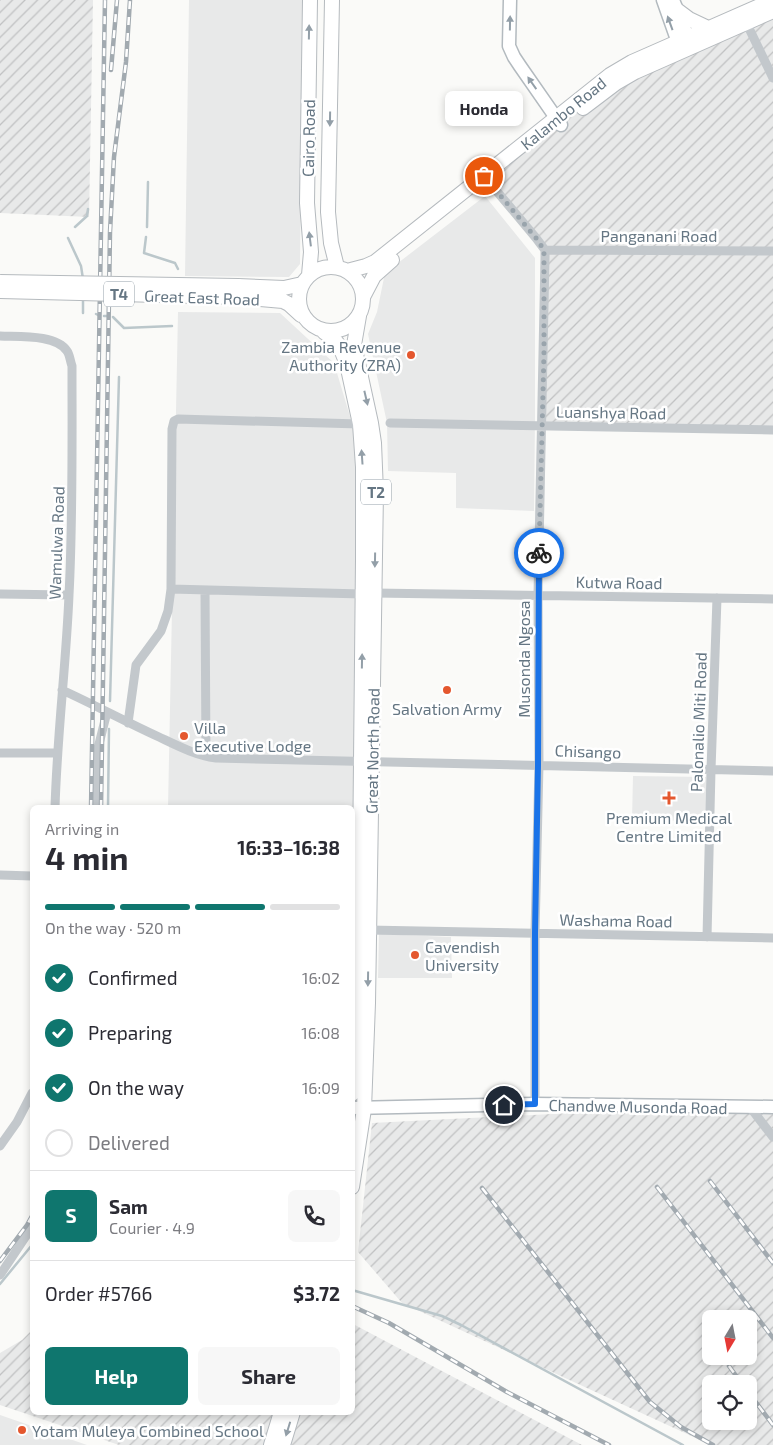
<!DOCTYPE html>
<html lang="en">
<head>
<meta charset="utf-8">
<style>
  body { margin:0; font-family:"Exo 2",sans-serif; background:#f7f7f7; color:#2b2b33; height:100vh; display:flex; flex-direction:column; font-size:19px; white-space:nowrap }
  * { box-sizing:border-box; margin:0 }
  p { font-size:16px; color:#7c7c81 }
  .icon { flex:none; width:28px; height:28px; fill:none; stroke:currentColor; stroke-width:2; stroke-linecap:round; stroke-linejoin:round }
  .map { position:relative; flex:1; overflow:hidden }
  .drawer { position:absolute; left:30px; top:805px; width:325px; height:610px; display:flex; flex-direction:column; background:#fff; border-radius:8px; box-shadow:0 2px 8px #0003 }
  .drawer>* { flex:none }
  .needle { width:32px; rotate:190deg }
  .controls { position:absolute; left:702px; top:1310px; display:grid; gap:10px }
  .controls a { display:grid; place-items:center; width:55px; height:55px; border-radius:8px; background:#fff; box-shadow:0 2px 8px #0003; font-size:25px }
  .pin { position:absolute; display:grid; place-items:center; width:42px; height:42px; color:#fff; margin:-21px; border:2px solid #fff; border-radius:50%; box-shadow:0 1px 5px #0007 }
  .courier { position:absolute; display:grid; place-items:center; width:50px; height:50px; margin:-25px; border:4px solid #1a73e8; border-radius:50%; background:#fff; color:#222; box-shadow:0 1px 6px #0007 }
  .bubble { position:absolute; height:35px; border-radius:8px; background:#fff; box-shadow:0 2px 8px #0003; font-size:16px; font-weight:700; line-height:35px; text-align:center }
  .head em { font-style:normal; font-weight:700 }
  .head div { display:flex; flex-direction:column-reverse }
  .head { display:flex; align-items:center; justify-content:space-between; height:85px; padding:0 15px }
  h1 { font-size:32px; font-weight:700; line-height:38px }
  .bar { display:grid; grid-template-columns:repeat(4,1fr); gap:8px 5px; align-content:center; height:60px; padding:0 15px }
  .bar i { height:6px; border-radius:4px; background:#e1e1e2 }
  .bar .selected { background:#0f766e }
  .bar p { grid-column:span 4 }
  .line { display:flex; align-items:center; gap:12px; padding:0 15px; border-top:1px solid #e1e1e2 }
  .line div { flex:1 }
  .round { display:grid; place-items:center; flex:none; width:52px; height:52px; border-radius:8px; background:#f7f7f7 }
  ol { padding:0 15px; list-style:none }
  li { display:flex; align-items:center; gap:15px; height:55px }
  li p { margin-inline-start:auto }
  li .icon { padding:5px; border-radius:50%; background:#0f766e; color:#fff; stroke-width:4 }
  li:last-child { color:#7c7c81 }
  li i { width:28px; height:28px; border:2px solid #e1e1e2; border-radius:50% }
  .button { display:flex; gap:10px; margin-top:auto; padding:10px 15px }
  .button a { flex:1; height:58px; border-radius:8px; background:#0f766e; color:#fff; font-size:20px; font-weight:700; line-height:58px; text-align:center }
  .button a+a { background:#f7f7f7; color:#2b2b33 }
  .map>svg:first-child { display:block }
  .built { fill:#e8e9e9 }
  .industrial { fill:url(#industrial-furrows); fill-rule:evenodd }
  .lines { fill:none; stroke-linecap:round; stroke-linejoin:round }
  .stream { stroke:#bbc7cb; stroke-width:2.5 }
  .secondary-casing { stroke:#b3babf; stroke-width:15 }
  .primary-casing { stroke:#b5babe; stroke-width:16 }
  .street { stroke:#c3c8cc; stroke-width:9 }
  .secondary { stroke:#fff; stroke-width:12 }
  .primary { stroke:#fff; stroke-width:14 }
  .rail-casing { stroke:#a2aab0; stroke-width:4.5 }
  .rail { stroke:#fff; stroke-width:2.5; stroke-dasharray:8; stroke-linecap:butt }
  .primary-bridge-casing { stroke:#b5babe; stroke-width:16; stroke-linecap:butt }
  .primary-bridge { stroke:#fff; stroke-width:14 }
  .oneway { fill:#939fa8 }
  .done { stroke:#99a4ac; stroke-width:5; stroke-dasharray:0 9 }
  .route { stroke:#1a73e8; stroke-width:6 }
  .poi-dot { fill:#e4572e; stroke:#fff; stroke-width:2 }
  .labels { text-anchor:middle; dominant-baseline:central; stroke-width:5; stroke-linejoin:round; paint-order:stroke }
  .shield { fill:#fff; stroke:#939fa8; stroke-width:1 }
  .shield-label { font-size:15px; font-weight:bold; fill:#657683 }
  .street-label { font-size:16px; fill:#657683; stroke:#fff }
  .poi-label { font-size:16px; fill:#657683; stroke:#fff; text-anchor:start }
</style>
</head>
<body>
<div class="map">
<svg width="773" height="1445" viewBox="0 0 773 1445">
  <defs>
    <pattern id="industrial-furrows" width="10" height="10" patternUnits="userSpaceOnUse" patternTransform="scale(1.25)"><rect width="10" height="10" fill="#e8e9e9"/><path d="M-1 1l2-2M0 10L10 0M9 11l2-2" fill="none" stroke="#c0c1c2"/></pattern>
  </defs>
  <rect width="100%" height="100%" fill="#fafaf8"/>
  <path class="built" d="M 189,0 L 303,0 L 300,264 L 289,277 L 185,276 Z
    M 485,196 L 535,258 L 535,418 L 534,511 L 456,508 L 456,473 L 388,471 L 387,423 L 368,334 L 377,312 L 385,273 Z
    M 178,312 L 280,313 L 334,363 L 355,433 L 359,515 L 353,815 L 352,808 L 168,808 Z
    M 633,776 L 706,777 L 706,821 L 632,820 Z
    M 379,934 L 451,937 L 452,978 L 378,978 Z
    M 0,1415 L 87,1445 L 0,1445 Z"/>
  <path class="industrial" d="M 0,0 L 93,0 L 89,217 L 0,213 Z
    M 773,15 L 773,430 L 545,427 L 547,250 L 484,179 L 611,79 Z
    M 749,1104 L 773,1104 L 773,1445 L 711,1445 L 402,1303 L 358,1252 L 372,1123 ZM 711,1319 L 749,1319 L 749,1356 L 711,1356 ZM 711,1384 L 749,1384 L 749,1421 L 711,1421 Z
    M 353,1324 L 582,1445 L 119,1445 L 0,1405 L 0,1353 L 22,1340 L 32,1330 L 32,1412 L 352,1412 Z"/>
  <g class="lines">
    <path class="stream" d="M 75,227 L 87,216 L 88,209
      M 147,227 L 148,182
      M 146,237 L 144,253 L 175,263 L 178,269
      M 68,238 L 81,266 L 83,279
      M 83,297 L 83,313
      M 96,314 L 98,315
      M 104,316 L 108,316
      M 113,317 L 124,328 L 172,326
      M 110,701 L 119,377
      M 108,808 L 109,729
      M 0,1284 L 32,1245
      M 352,1290 L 442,1316 L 461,1325 L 683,1445"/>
    <g class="secondary-casing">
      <path id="secondary" d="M 510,0 L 509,46 L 514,57 L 520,66 L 561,125
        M 663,0 L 681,51
        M 673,0 L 692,47
        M 352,1108 L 535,1104 L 773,1107"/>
    </g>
    <g class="primary-casing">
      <path id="primary" d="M 332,0 L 328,212 L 331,243 L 337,267
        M 677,10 L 689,19 L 708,28
        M 583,108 L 616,83 L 635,72 L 773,11
        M299 299a32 32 0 1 1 64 0a32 32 0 1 1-64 0Z
        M 347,271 L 366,266 L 375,262 L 610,75 L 632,62 L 773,0
        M 309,275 L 311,252 L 307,203 L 310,0
        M 238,286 L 284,288 L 302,284
        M 238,297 L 283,301 L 289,304 L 301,315
        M 363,297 L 374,276 L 392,260
        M 324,332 L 335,340 L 340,347 L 347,364 L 360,424 L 363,467 L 363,560 L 360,863 L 352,1094
        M 352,1187 L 364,1109 L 368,1003 L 376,492 L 374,443 L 371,423 L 354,345 L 359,316
        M 271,1445 L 281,1412
        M 283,1445 L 293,1412"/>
    </g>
    <path class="street" d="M 745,20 L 773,78
      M 484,176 L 536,238 L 545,250 L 545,257 L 538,595 L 539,765 L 535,933 L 535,1104
      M 545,250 L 773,251
      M 0,336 C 18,337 56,334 67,351 C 70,355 70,361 72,366 C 72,442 73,518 69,595 C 66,666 57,736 55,808
      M 390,423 L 773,430
      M 360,424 L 178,419 L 174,421 L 172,429 L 171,589 L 363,594
      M 205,590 L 206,756
      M 374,593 L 773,599
      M 0,594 L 69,595
      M 62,690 C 95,705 126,722 159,737 C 178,746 195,755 216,758 L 773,771
      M 128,723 L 136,665 L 161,631 L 168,611 L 171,589
      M 0,753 L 57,753
      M 96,808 L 96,756 L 107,712
      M 0,875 L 32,876
      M 368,930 L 773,938
      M 707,937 L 711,770 L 717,598
      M 750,1107 L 773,1137
      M 0,1146 L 17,1122 L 32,1093
      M 0,1275 L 32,1227"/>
    <use href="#secondary" class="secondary"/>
    <use href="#primary" class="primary"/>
    <g class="rail-casing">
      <path id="rail" d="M 111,70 L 117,0
        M 91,808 L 105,0
        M 101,808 L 110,232 L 114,157 L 126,62 L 130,0
        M 710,1181 L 773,1263
        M 657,1187 L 773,1338
        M 482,1188 L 650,1402 L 681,1427 L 713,1445
        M 0,1261 L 27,1225 L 32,1216
        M 352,1306 L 389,1323 L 507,1392 L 609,1445
        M 729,1366 L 742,1384
        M 749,1393 L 773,1425"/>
    </g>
    <use href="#rail" class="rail"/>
    <g class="primary-bridge-casing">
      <path id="primary-bridge" d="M 0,282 L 238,286
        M 0,291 L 238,297"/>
    </g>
    <use href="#primary-bridge" class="primary-bridge"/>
  </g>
  <defs><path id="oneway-solid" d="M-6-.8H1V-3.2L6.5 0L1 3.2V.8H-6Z" transform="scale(1.25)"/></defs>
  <g class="oneway">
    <use href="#oneway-solid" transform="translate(510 23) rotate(-89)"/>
    <use href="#oneway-solid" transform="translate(670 23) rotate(-110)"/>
    <use href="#oneway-solid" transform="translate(309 32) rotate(-89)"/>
    <use href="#oneway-solid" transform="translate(532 83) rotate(-125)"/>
    <use href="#oneway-solid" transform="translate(330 119) rotate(91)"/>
    <use href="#oneway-solid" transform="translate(310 239) rotate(-97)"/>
    <use href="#oneway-solid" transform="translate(366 398) rotate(77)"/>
    <use href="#oneway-solid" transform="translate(362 457) rotate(-94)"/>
    <use href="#oneway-solid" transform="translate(375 560) rotate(91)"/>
    <use href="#oneway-solid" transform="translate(362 661) rotate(-89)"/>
    <use href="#oneway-solid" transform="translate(368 979) rotate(91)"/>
    <use href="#oneway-solid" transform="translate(288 1429) rotate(107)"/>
  </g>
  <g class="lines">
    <path class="done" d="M 484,176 L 536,238 L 544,250 L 544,351 L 539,553"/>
    <path class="route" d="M 504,1105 L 535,1104 L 535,933 L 538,765 L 539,553"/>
  </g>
  <g class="poi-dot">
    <circle cx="411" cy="355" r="5"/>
    <circle cx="447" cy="690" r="5"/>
    <circle cx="184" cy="736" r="5"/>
    <path d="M666.5 790.5h5v5h5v5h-5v5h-5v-5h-5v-5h5z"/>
    <circle cx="415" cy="955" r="5"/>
    <circle cx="22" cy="1430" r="5"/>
  </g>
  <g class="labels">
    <g class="shield">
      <rect x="104" y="281.5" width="30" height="25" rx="4"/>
      <rect x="361" y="479.5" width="30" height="25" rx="4"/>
    </g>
    <g class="shield-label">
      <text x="119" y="294">T4</text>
      <text x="376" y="492">T2</text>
    </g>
    <g class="street-label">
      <text transform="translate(563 113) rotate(-39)">Kalambo Road</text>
      <text transform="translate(308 138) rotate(-89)">Cairo Road</text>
      <text x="659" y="235">Panganani Road</text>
      <text transform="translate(202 297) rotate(2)">Great East Road</text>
      <text transform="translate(611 412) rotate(1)">Luanshya Road</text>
      <text transform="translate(56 543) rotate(-88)">Wamulwa Road</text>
      <text transform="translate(619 582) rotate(1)">Kutwa Road</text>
      <text transform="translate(523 659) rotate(-90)">Musonda Ngosa</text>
      <text transform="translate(698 722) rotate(-88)">Palonalio Miti Road</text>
      <text transform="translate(372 751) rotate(-89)">Great North Road</text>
      <text transform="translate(588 751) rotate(2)">Chisango</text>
      <text transform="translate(616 920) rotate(1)">Washama Road</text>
      <text transform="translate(638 1106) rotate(1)">Chandwe Musonda Road</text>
    </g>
    <g class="poi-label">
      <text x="401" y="346" text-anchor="end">Zambia Revenue<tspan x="401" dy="18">Authority (ZRA)</tspan></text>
      <text x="447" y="708" text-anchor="middle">Salvation Army</text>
      <text x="194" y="727">Villa<tspan x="194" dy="18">Executive Lodge</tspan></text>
      <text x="669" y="817" text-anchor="middle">Premium Medical<tspan x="669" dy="18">Centre Limited</tspan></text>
      <text x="425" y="946">Cavendish<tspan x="425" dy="18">University</tspan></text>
      <text x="32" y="1430">Yotam Muleya Combined School</text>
    </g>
  </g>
</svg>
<div class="controls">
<a><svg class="needle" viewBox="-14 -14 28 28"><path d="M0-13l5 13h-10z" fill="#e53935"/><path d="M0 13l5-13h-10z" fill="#7c7c81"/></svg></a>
<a><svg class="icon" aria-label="locate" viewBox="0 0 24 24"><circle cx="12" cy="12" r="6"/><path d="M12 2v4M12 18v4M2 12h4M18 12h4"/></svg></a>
</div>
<div class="pin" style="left:484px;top:176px;background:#ea580c"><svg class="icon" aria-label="bag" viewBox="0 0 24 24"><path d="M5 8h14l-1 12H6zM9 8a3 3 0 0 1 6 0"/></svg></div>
<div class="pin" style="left:504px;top:1105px;background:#1f2937"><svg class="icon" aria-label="home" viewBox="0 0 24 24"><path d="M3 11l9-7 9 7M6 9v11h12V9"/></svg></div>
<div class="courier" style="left:539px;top:553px"><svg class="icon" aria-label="bike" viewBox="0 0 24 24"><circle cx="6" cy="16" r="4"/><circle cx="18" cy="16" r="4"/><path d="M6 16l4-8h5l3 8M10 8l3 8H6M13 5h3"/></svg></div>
<div class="bubble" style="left:445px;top:91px;width:78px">Honda</div>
<section class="drawer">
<div class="head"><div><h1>4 min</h1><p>Arriving in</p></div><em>16:33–16:38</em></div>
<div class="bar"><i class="selected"></i><i class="selected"></i><i class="selected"></i><i></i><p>On the way · 520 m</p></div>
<ol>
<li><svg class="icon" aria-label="check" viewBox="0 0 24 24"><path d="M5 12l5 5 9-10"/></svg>Confirmed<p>16:02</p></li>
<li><svg class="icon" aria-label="check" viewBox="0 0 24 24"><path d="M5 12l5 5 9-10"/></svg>Preparing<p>16:08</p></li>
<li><svg class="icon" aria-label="check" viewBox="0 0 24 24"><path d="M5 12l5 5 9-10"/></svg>On the way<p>16:09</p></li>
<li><i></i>Delivered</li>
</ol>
<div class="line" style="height:90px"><b class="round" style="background:#0f766e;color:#fff">S</b><div><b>Sam</b><p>Courier · 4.9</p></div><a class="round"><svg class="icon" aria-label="phone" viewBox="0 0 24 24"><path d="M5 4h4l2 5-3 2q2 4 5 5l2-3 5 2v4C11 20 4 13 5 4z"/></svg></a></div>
<div class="line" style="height:65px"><div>Order #5766</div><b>$3.72</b></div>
<div class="button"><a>Help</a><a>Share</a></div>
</section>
</div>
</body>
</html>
